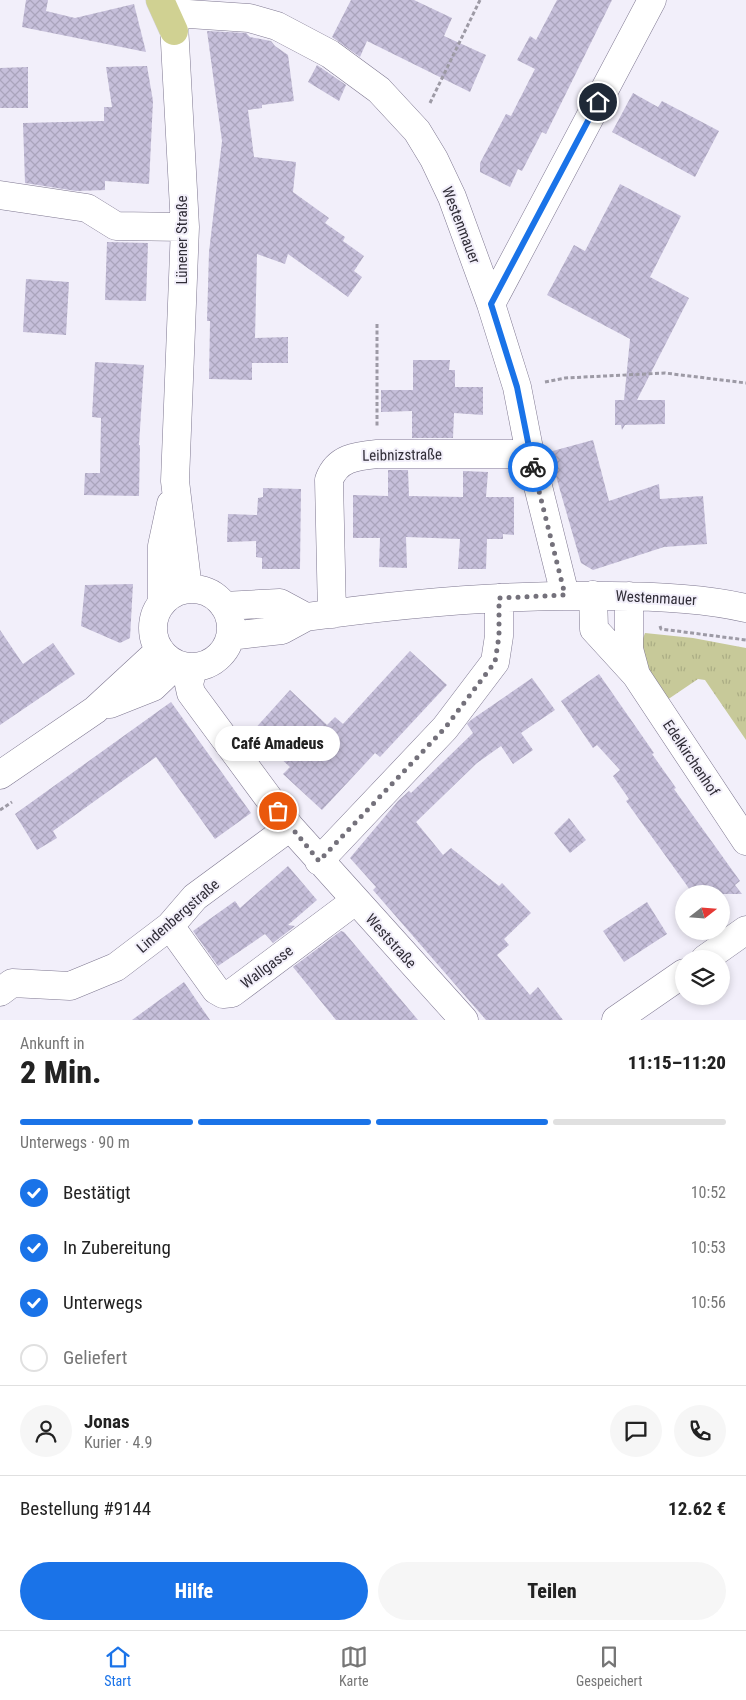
<!DOCTYPE html>
<html lang="de">
<head>
<meta charset="utf-8">
<style>
  body { margin:0; font-family:"Roboto Condensed",sans-serif; background:#f6f6f6; color:#222; height:100vh; display:flex; flex-direction:column; font-size:19px; white-space:nowrap }
  * { box-sizing:border-box; margin:0 }
  p { font-size:16px; color:#767676 }
  .icon { flex:none; width:28px; height:28px; fill:none; stroke:currentColor; stroke-width:2; stroke-linecap:round; stroke-linejoin:round }
  .map { position:relative; height:1020px; overflow:hidden }
  .sheet { display:flex; flex-direction:column; background:#fff; flex:1 }
  .sheet>* { flex:none }
  .needle { width:32px; rotate:73deg }
  .fabs { position:absolute; left:675px; top:885px; display:grid; gap:10px }
  .fabs a { display:grid; place-items:center; width:55px; height:55px; border-radius:50%; background:#fff; box-shadow:0 2px 8px #0003; font-size:25px }
  .pin { position:absolute; display:grid; place-items:center; width:42px; height:42px; color:#fff; margin:-21px; border:2px solid #fff; border-radius:50%; box-shadow:0 1px 5px #0007 }
  .courier { position:absolute; display:grid; place-items:center; width:50px; height:50px; margin:-25px; border:4px solid #1a73e8; border-radius:50%; background:#fff; color:#222; box-shadow:0 1px 6px #0007 }
  .bubble { position:absolute; height:35px; border-radius:18px; background:#fff; box-shadow:0 2px 8px #0003; font-size:16px; font-weight:800; line-height:35px; text-align:center }
  .head em { font-style:normal; font-weight:800 }
  .head div { display:flex; flex-direction:column-reverse }
  .head { display:flex; align-items:center; justify-content:space-between; height:85px; padding:0 20px }
  h1 { font-size:32px; font-weight:800; line-height:38px }
  .bar { display:grid; grid-template-columns:repeat(4,1fr); gap:8px 5px; align-content:center; height:60px; padding:0 20px }
  .bar i { height:6px; border-radius:4px; background:#e0e0e0 }
  .bar .current { background:#1a73e8 }
  .bar p { grid-column:span 4 }
  .line { display:flex; align-items:center; gap:12px; padding:0 20px; border-top:1px solid #e0e0e0 }
  .line div { flex:1 }
  .round { display:grid; place-items:center; flex:none; width:52px; height:52px; border-radius:26px; background:#f6f6f6 }
  ol { padding:0 20px; list-style:none }
  li { display:flex; align-items:center; gap:15px; height:55px }
  li p { margin-inline-start:auto }
  li .icon { padding:5px; border-radius:50%; background:#1a73e8; color:#fff; stroke-width:4 }
  li:last-child { color:#767676 }
  li i { width:28px; height:28px; border:2px solid #e0e0e0; border-radius:50% }
  .cta { display:flex; gap:10px; margin-top:auto; padding:10px 20px }
  .cta a { flex:1; height:58px; border-radius:30px; background:#1a73e8; color:#fff; font-size:20px; font-weight:800; line-height:58px; text-align:center }
  .cta a+a { background:#f6f6f6; color:#222 }
  .menu { display:flex; justify-content:space-around; align-items:center; height:70px; border-top:1px solid #e0e0e0; background:#fff; font-size:14px; color:#767676 }
  .menu a { display:grid; justify-items:center; gap:2px }
  .menu .current { color:#1a73e8 }
  .map>svg:first-child { display:block }
  .grass { fill:url(#grass-tufts) }
  .building { fill:url(#building-cross-hatch) }
  .lines { fill:none; stroke-linecap:round; stroke-linejoin:round }
  .minor-casing { stroke:#7e7790; stroke-width:29 }
  .major-casing { stroke:#d1d1d3; stroke-width:29 }
  .path { stroke:#9d9aa5; stroke-width:3; stroke-dasharray:4 2.5; stroke-linecap:butt }
  .minor { stroke:#fff; stroke-width:28 }
  .major { stroke:#d0d192; stroke-width:28 }
  .done { stroke:#74717b; stroke-width:5; stroke-dasharray:0 9 }
  .route { stroke:#1a73e8; stroke-width:6 }
  .labels { text-anchor:middle; dominant-baseline:central; stroke-width:4; stroke-linejoin:round; paint-order:stroke }
  .street-label { font-size:15px; fill:#302d37; stroke:#f2effa }
</style>
</head>
<body>
<div class="map">
<svg width="746" height="1020" viewBox="0 0 746 1020">
  <defs>
    <pattern id="grass-tufts" width="24" height="20" patternUnits="userSpaceOnUse" patternTransform="scale(1.25)"><rect width="24" height="20" fill="#c7c999"/><path d="M3 7l-1-3M5 7V3M7 7l1-3M15 17l-1-3M17 17v-4M19 17l1-3" fill="none" stroke="#abad84"/></pattern>
    <pattern id="building-cross-hatch" width="8" height="8" patternUnits="userSpaceOnUse" patternTransform="scale(1.25)"><rect width="8" height="8" fill="#c6bfda"/><path d="M0 0l8 8M0 8l8-8" fill="none" stroke="#aaa4bc"/></pattern>
  </defs>
  <rect width="100%" height="100%" fill="#f2effa"/>
  <path class="grass" d="M 645,633 L 693,638 L 746,648 L 746,740 L 705,680 L 698,679 L 667,700 C 654,679 634,658 645,633 Z"/>
  <path class="building" d="M 26,0 L 48,0 L 46,11 L 75,18 L 134,4 L 146,52 L 22,27 Z
    M 351,0 L 414,0 L 452,18 L 444,36 L 486,55 L 470,92 L 367,41 L 360,57 L 332,37 Z
    M 557,0 L 612,0 L 546,134 L 542,132 L 522,171 L 518,169 L 510,187 L 480,172 L 480,163 L 506,114 L 511,116 L 535,69 L 517,60 L 530,36 L 536,40 Z
    M 207,31 L 246,33 L 250,37 L 271,41 L 275,46 L 288,55 L 294,101 L 262,105 L 262,108 L 248,110 L 254,157 L 296,162 L 293,192 L 329,218 L 325,223 L 345,237 L 343,241 L 364,256 L 354,271 L 362,277 L 348,297 L 288,254 L 285,264 L 257,254 L 255,338 L 288,337 L 288,363 L 252,363 L 252,380 L 209,379 L 210,321 L 207,321 L 209,252 L 222,141 Z
    M 317,65 L 346,85 L 339,101 L 308,82 Z
    M 147,66 L 153,101 L 149,184 L 105,181 L 105,190 L 76,191 L 25,183 L 23,123 L 104,121 L 104,107 L 112,107 L 106,67 Z
    M 28,67 L 28,108 L 0,108 L 0,68 Z
    M 633,93 L 658,107 L 662,101 L 719,131 L 695,177 L 612,132 Z
    M 620,184 L 681,216 L 650,277 L 689,298 L 637,400 L 665,400 L 665,424 L 625,425 L 622,430 L 621,425 L 615,425 L 615,400 L 624,400 L 630,339 L 547,295 L 574,245 L 585,251 Z
    M 107,242 L 148,243 L 146,301 L 105,300 Z
    M 26,279 L 69,282 L 66,335 L 23,332 Z
    M 413,360 L 450,360 L 449,370 L 455,370 L 455,387 L 483,387 L 483,415 L 454,413 L 453,438 L 412,438 L 412,411 L 381,412 L 381,390 L 413,390 Z
    M 95,362 L 144,365 L 139,445 L 140,445 L 139,496 L 84,495 L 85,473 L 100,473 L 101,418 L 92,417 Z
    M 593,440 L 609,501 L 659,484 L 660,499 L 703,496 L 707,544 L 664,547 L 593,570 L 581,563 L 549,452 Z
    M 388,470 L 408,470 L 409,496 L 463,497 L 463,471 L 488,472 L 486,497 L 514,497 L 514,535 L 503,534 L 503,539 L 487,539 L 486,569 L 458,569 L 460,539 L 406,537 L 407,568 L 379,567 L 380,538 L 353,538 L 353,495 L 388,496 Z
    M 263,488 L 301,489 L 300,569 L 262,569 L 262,558 L 256,557 L 256,541 L 227,542 L 228,514 L 257,515 L 258,498 L 263,497 Z
    M 133,584 L 130,638 L 120,643 L 81,626 L 85,585 Z
    M 0,630 L 23,664 L 53,643 L 75,674 L 0,725 Z
    M 410,651 L 447,685 L 380,757 L 375,753 L 322,810 L 283,774 L 290,767 L 252,732 L 290,690 L 327,725 L 335,717 L 343,724 Z
    M 599,674 L 654,753 L 652,754 L 676,788 L 674,789 L 740,881 L 735,885 L 742,894 L 693,894 L 626,801 L 629,799 L 613,776 L 620,770 L 597,745 L 593,748 L 561,701 Z
    M 532,678 L 555,710 L 521,733 L 533,750 L 513,764 L 501,746 L 477,763 L 416,822 L 443,855 L 451,848 L 499,886 L 502,883 L 531,913 L 504,939 L 509,945 L 497,955 L 530,995 L 538,987 L 563,1020 L 486,1020 L 373,890 L 376,887 L 350,858 L 398,801 L 409,791 L 411,793 L 473,733 L 467,724 L 471,720 Z
    M 171,702 L 251,813 L 215,839 L 156,757 L 53,831 L 57,838 L 37,850 L 15,814 Z
    M 569,818 L 586,840 L 570,853 L 554,833 Z
    M 288,866 L 317,900 L 288,925 L 295,926 L 273,943 L 265,934 L 218,966 L 193,931 L 235,901 L 240,908 Z
    M 647,902 L 667,934 L 624,962 L 603,931 Z
    M 341,931 L 344,932 L 418,1020 L 336,1020 L 293,967 Z
    M 184,982 L 210,1020 L 132,1020 Z"/>
  <g class="lines">
    <g class="minor-casing">
      <path id="minor" d="M 173,6 L 185,227 L 175,481 L 188,589
        M 174,13 L 249,18 L 277,26 L 330,54 L 379,90 L 417,131 L 434,159 L 452,197 L 491,304 L 517,387 L 530,454 L 565,595
        M 0,195 L 87,208 L 116,226 L 185,227
        M 491,304 L 652,0
        M153 628a39 39 0 1 1 78 0a39 39 0 1 1-78 0Z
        M 593,595 L 594,629 L 636,675 L 746,841
        M 629,596 L 629,649 L 636,675
        M 162,603 L 162,546 L 171,504
        M 224,606 L 280,603 L 306,617
        M 332,614 L 329,480 C 337,458 356,456 377,454 L 530,454
        M 230,636 L 282,630 L 306,617 C 406,603 509,594 610,596 C 656,596 701,598 746,608
        M 193,668 L 189,684 L 191,693 L 290,827 L 464,1020
        M 110,704 L 153,687 L 176,665
        M 0,775 L 95,710 L 160,650
        M 319,861 L 445,728 L 495,662 L 499,636 L 499,598
        M 170,926 L 216,990 L 223,994 L 232,993 L 355,901
        M 705,959 L 746,930
        M 0,992 L 12,983 L 70,986 L 116,967 L 170,926 L 195,897 L 290,827
        M 616,1020 L 684,973"/>
    </g>
    <g class="major-casing">
      <path id="major" d="M 160,0 L 174,31"/>
    </g>
    <path class="path" d="M 430,103 L 480,0
      M 377,324 L 377,426
      M 545,382 L 565,378 L 665,373 L 746,383
      M 660,626 L 661,629 L 746,640
      M 0,810 L 12,802"/>
    <use href="#minor" class="minor"/>
    <use href="#major" class="major"/>
  </g>
  <g class="lines">
    <path class="done" d="M 278,811 L 319,861 L 445,728 L 495,662 L 499,636 L 499,598 L 565,595 L 533,467"/>
    <path class="route" d="M 533,467 L 517,387 L 491,304 L 598,102"/>
  </g>
  <g class="labels">
    <g class="street-label">
      <text transform="translate(461 225) rotate(69)">Westenmauer</text>
      <text transform="translate(182 240) rotate(-90)">Lünener Straße</text>
      <text transform="translate(402 455) rotate(-1)">Leibnizstraße</text>
      <text transform="translate(656 598) rotate(3)">Westenmauer</text>
      <text transform="translate(691 758) rotate(56)">Edelkirchenhof</text>
      <text transform="translate(178 916) rotate(-41)">Lindenbergstraße</text>
      <text transform="translate(391 941) rotate(48)">Weststraße</text>
      <text transform="translate(267 967) rotate(-37)">Wallgasse</text>
    </g>
  </g>
</svg>
<div class="fabs">
<a><svg class="needle" viewBox="-14 -14 28 28"><path d="M0-13l5 13h-10z" fill="#e53935"/><path d="M0 13l5-13h-10z" fill="#767676"/></svg></a>
<a><svg class="icon" aria-label="layers" viewBox="0 0 24 24"><path d="M12 4l9 5-9 5-9-5zM3 14l9 5 9-5"/></svg></a>
</div>
<div class="pin" style="left:278px;top:811px;background:#ea580c"><svg class="icon" aria-label="bag" viewBox="0 0 24 24"><path d="M5 8h14l-1 12H6zM9 8a3 3 0 0 1 6 0"/></svg></div>
<div class="pin" style="left:598px;top:102px;background:#1f2937"><svg class="icon" aria-label="home" viewBox="0 0 24 24"><path d="M3 11l9-7 9 7M6 9v11h12V9"/></svg></div>
<div class="courier" style="left:533px;top:467px"><svg class="icon" aria-label="bike" viewBox="0 0 24 24"><circle cx="6" cy="16" r="4"/><circle cx="18" cy="16" r="4"/><path d="M6 16l4-8h5l3 8M10 8l3 8H6M13 5h3"/></svg></div>
<div class="bubble" style="left:215px;top:726px;width:125px">Café Amadeus</div>
</div>
<section class="sheet">
<div class="head"><div><h1>2 Min.</h1><p>Ankunft in</p></div><em>11:15–11:20</em></div>
<div class="bar"><i class="current"></i><i class="current"></i><i class="current"></i><i></i><p>Unterwegs · 90 m</p></div>
<ol>
<li><svg class="icon" aria-label="check" viewBox="0 0 24 24"><path d="M5 12l5 5 9-10"/></svg>Bestätigt<p>10:52</p></li>
<li><svg class="icon" aria-label="check" viewBox="0 0 24 24"><path d="M5 12l5 5 9-10"/></svg>In Zubereitung<p>10:53</p></li>
<li><svg class="icon" aria-label="check" viewBox="0 0 24 24"><path d="M5 12l5 5 9-10"/></svg>Unterwegs<p>10:56</p></li>
<li><i></i>Geliefert</li>
</ol>
<div class="line" style="height:90px"><a class="round"><svg class="icon" aria-label="person" viewBox="0 0 24 24"><circle cx="12" cy="8" r="4"/><path d="M4 21q1-7 8-7t8 7"/></svg></a><div><b>Jonas</b><p>Kurier · 4.9</p></div><a class="round"><svg class="icon" aria-label="chat" viewBox="0 0 24 24"><path d="M4 5h16v11H9l-5 4z"/></svg></a><a class="round"><svg class="icon" aria-label="phone" viewBox="0 0 24 24"><path d="M5 4h4l2 5-3 2q2 4 5 5l2-3 5 2v4C11 20 4 13 5 4z"/></svg></a></div>
<div class="line" style="height:65px"><div>Bestellung #9144</div><b>12.62 €</b></div>
<div class="cta"><a>Hilfe</a><a>Teilen</a></div>
</section>
<nav class="menu">
<a class="current"><svg class="icon" aria-label="home" viewBox="0 0 24 24"><path d="M3 11l9-7 9 7M6 9v11h12V9"/></svg>Start</a>
<a><svg class="icon" aria-label="map" viewBox="0 0 24 24"><path d="M3 6l6-2 6 2 6-2v14l-6 2-6-2-6 2zM9 4v14M15 6v14"/></svg>Karte</a>
<a><svg class="icon" aria-label="saved" viewBox="0 0 24 24"><path d="M7 4h10v16l-5-4-5 4z"/></svg>Gespeichert</a>
</nav>
</body>
</html>
